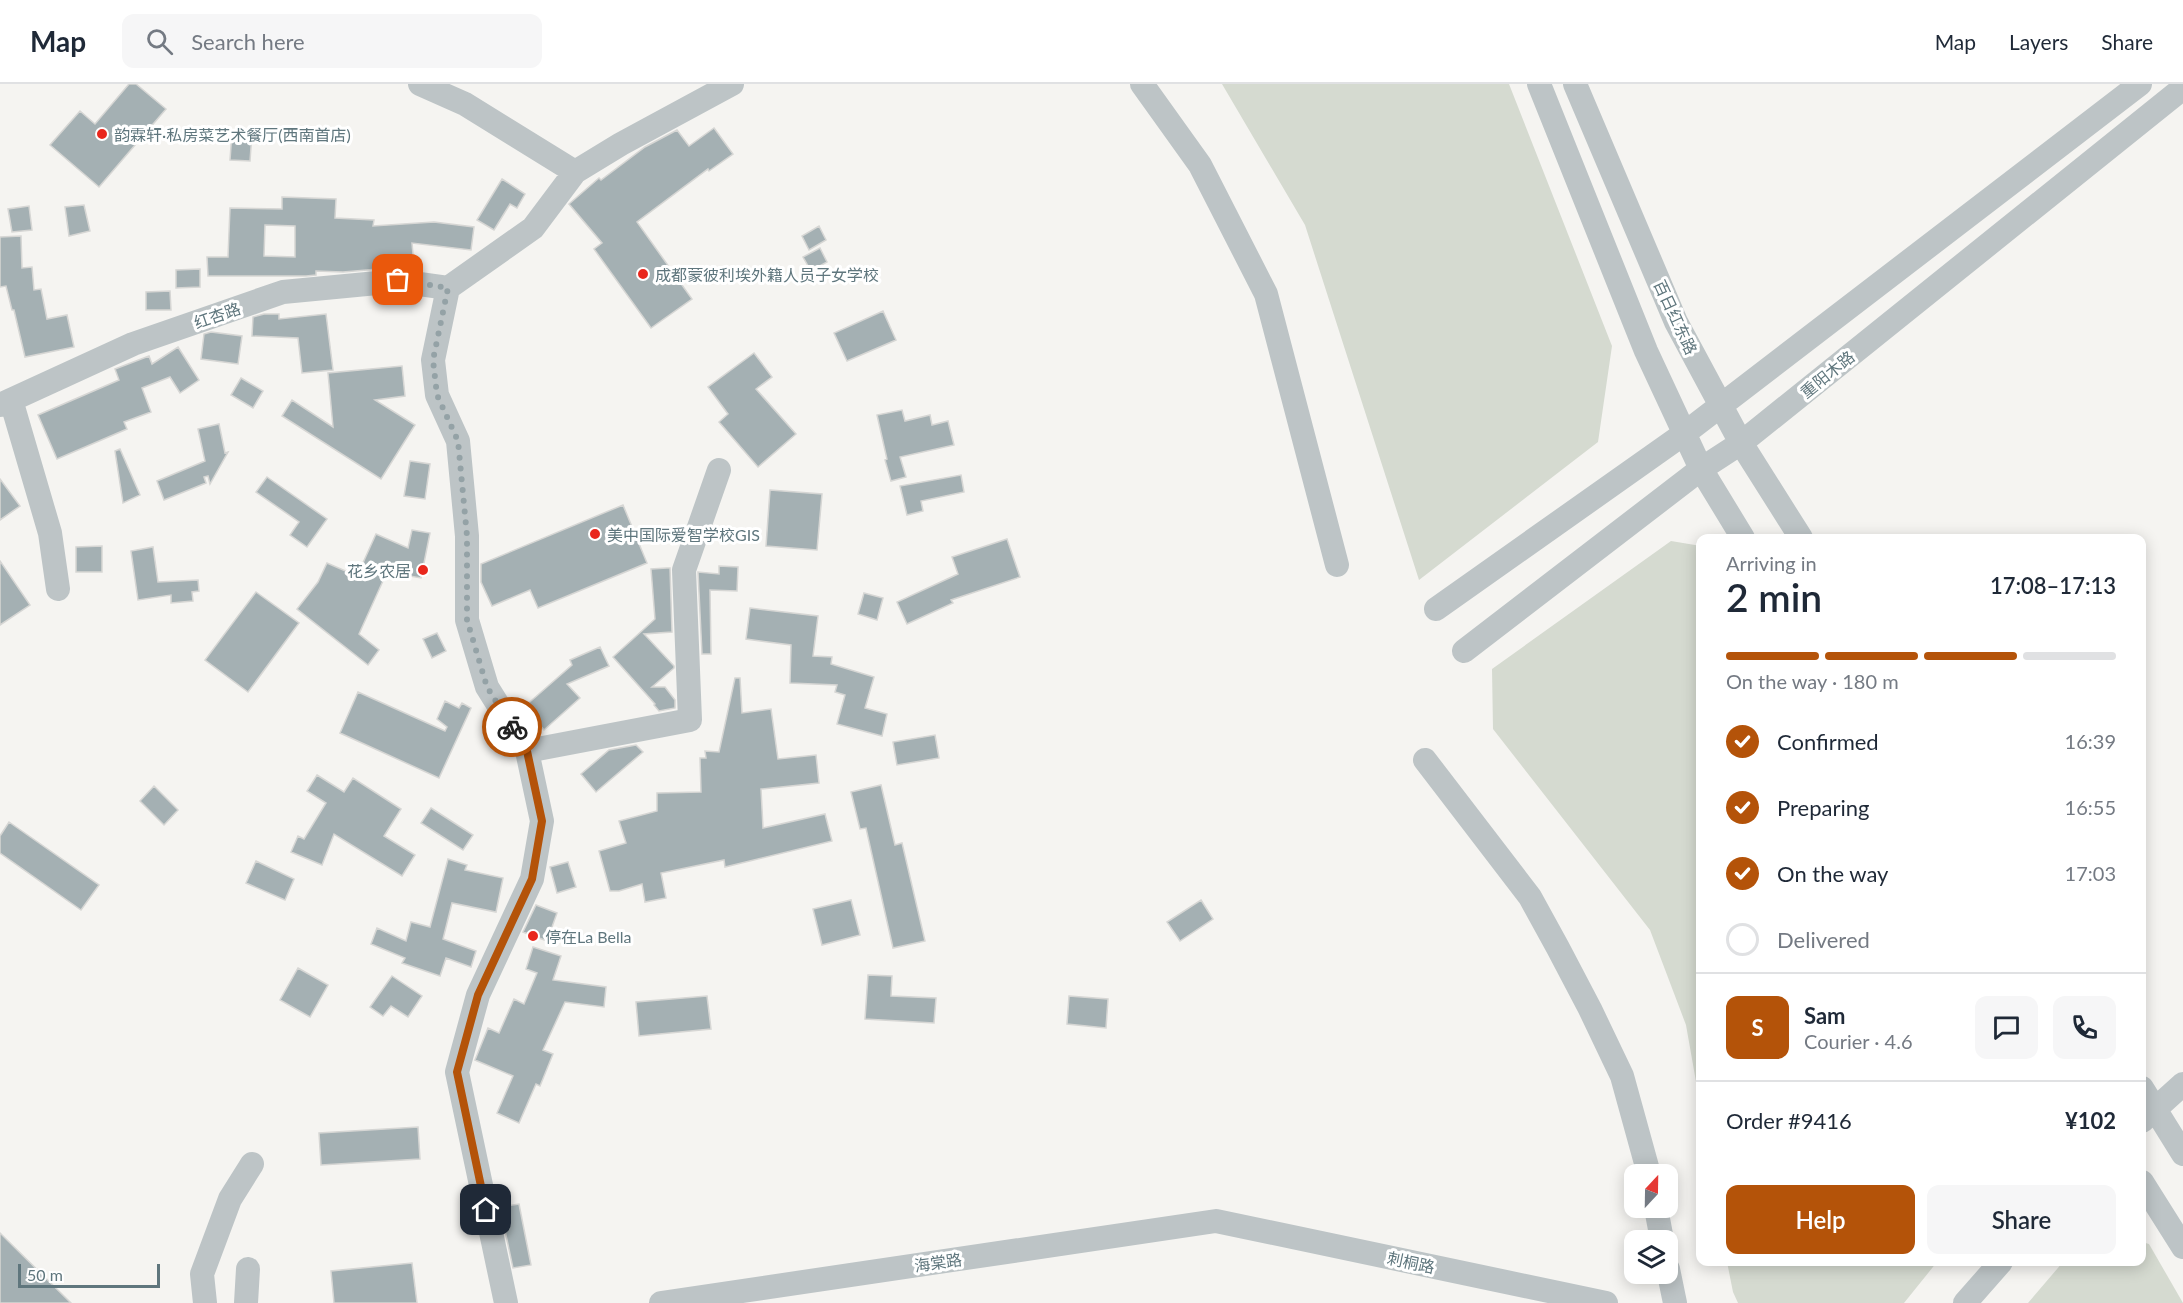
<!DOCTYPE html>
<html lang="en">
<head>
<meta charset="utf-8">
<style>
  body { margin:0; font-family:Lato,"Noto Sans SC",sans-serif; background:#f6f6f7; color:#1f2937; height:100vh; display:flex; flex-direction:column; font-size:22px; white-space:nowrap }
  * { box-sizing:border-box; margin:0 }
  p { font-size:20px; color:#747a83 }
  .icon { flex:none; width:33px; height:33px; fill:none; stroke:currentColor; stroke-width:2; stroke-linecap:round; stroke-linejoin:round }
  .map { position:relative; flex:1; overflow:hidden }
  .side { position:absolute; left:1696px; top:450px; width:450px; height:732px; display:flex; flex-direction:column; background:#fff; border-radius:12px; box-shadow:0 3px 15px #0003 }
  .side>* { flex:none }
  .needle { width:39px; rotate:22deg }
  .fabs { position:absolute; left:1624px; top:1080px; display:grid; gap:12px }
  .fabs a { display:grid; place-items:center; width:54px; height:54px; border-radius:12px; background:#fff; box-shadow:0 3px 15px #0003; font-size:30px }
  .scale { position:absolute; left:18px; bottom:15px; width:142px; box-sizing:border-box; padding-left:6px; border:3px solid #5f767d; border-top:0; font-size:16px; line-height:21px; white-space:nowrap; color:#5f767d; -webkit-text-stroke:4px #fff; paint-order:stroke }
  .pin { position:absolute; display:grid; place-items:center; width:51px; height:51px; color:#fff; margin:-26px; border-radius:12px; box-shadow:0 3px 9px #0006 }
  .courier { position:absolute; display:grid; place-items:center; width:60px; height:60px; margin:-30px; border:4px solid #b45309; border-radius:50%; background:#fff; color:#222; box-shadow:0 2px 8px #0007 }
  .summary em { font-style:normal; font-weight:600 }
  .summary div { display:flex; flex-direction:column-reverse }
  .summary { display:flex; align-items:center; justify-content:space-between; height:102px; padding:0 30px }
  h1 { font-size:39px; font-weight:600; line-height:45px }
  .bar { display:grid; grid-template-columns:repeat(4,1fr); gap:9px 6px; align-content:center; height:72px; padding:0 30px }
  .bar i { height:8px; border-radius:4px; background:#e0e1e3 }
  .bar .on { background:#b45309 }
  .bar p { grid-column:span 4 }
  .line { display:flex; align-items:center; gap:15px; padding:0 30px; border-top:2px solid #e0e1e3 }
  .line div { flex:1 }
  .round { display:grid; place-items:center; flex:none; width:63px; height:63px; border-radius:12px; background:#f6f6f7 }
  ol { padding:0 30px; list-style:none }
  li { display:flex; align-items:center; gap:18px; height:66px }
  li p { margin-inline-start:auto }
  li .icon { padding:6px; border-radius:50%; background:#b45309; color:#fff; stroke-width:4 }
  li:last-child { color:#747a83 }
  li i { width:33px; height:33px; border:3px solid #e0e1e3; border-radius:50% }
  .action { display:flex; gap:12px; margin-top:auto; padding:12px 30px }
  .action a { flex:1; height:69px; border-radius:12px; background:#b45309; color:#fff; font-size:24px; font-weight:600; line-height:69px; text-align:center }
  .action a+a { background:#f6f6f7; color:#1f2937 }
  header { display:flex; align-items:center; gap:36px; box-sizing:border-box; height:84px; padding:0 30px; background:#fff; border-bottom:2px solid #e0e1e3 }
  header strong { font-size:28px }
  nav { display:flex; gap:33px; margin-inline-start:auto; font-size:21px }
  .search { width:420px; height:54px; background:#f6f6f7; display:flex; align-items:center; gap:15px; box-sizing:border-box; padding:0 21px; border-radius:12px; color:#747a83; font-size:22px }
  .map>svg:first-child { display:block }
  .green { fill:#d5dad0 }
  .building { fill:#a4b0b3; stroke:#d6d6d4; stroke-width:1.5; fill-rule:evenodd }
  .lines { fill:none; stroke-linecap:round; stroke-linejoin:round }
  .minor { stroke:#bdc4c6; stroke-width:24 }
  .done { stroke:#94a2a6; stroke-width:6; stroke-dasharray:0 10.8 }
  .route { stroke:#b45309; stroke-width:8 }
  .poi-dot { fill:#e9271d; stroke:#fff; stroke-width:2 }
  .labels { text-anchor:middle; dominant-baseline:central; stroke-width:6; stroke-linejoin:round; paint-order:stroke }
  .poi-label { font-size:16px; fill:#5f767d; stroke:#fff; text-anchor:start }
  .street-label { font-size:16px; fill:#5f767d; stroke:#fff }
</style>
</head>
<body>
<header>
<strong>Map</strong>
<div class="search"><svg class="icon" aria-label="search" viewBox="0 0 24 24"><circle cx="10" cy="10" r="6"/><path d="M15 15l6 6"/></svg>Search here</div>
<nav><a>Map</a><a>Layers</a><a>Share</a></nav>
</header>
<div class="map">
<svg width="2183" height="1219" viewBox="0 0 2183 1219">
  <rect width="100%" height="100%" fill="#f5f4f1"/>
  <path class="green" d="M 1222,0 L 1509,0 L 1612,262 L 1598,358 L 1419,496 L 1305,141 Z
    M 1671,457 L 1701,462 L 1701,1026 L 1686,941 L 1650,846 L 1493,645 L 1492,585 Z
    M 2142,1158 L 2149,1160 L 2183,1219 L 2028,1219 L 2063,1178 L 2142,1178 Z
    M 1727,1178 L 1937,1178 L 1904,1219 L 1738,1219 L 1733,1208 Z"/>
  <path class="building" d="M 129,0 L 136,0 L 166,25 L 99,103 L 50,61 L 80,27 L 95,40 Z
    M 714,44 L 733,70 L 709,87 L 708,85 L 637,138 L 692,215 L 651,244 L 594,165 L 602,159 L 569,120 L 599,94 L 601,96 L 645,63 L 677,46 L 689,62 Z
    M 232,48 L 252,49 L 250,77 L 230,76 Z
    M 502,95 L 525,110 L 517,124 L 510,120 L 494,146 L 477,136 Z
    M 282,113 L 336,115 L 335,134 L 374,136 L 373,142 L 434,138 L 474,143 L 471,166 L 412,159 L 414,182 L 343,188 L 316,187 L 316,191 L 306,192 L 208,192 L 207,173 L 228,173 L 230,124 L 282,125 ZM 265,141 L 295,142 L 295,173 L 264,172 Z
    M 84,121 L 90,147 L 69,152 L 65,123 Z
    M 29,122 L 32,146 L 12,148 L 8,125 Z
    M 819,142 L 826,156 L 809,166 L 802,152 Z
    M 21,152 L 22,184 L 32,183 L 34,206 L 41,205 L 47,235 L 67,231 L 74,263 L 25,273 L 14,226 L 12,226 L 6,202 L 0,203 L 0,153 Z
    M 820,164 L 827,178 L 811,187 L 803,173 Z
    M 200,185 L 200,203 L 176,204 L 176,186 Z
    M 170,207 L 171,226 L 146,226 L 146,208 Z
    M 883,227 L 896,256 L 847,277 L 834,249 Z
    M 264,230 L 279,230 L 279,235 L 326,230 L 333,286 L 302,289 L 298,254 L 252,252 L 253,233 Z
    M 211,248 L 242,252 L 238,280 L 201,275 L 204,250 Z
    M 178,263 L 199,296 L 180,309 L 170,293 L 142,304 L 151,328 L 124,338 L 127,345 L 57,375 L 38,331 L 119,296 L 115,285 L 149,272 L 152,280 Z
    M 754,269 L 772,293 L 756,305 L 796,350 L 758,383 L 719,338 L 728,330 L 708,303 Z
    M 402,282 L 405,312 L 375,316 L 415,341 L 381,395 L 282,332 L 292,316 L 333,343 L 328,289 Z
    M 241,294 L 263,307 L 253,324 L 231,311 Z
    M 902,326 L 905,337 L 930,331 L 932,341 L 948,337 L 954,361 L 900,373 L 906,393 L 891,397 L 885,376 L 887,375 L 877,331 Z
    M 219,340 L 225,369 L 228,368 L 210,400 L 208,392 L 204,393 L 206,399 L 164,416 L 157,397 L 205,377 L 198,345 Z
    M 120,365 L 140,411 L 123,419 L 115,367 Z
    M 410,377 L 430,380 L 425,415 L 404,412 Z
    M 961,391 L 964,408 L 921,417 L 923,427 L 907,431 L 900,402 Z
    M 267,393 L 327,435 L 307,463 L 290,451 L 299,438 L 256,408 Z
    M 0,395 L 20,422 L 0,436 Z
    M 770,406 L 822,410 L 817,466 L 766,462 Z
    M 623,421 L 647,479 L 538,524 L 530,506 L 492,522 L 481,498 L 481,480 Z
    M 412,446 L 430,449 L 421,494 L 387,488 L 359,550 L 379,566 L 368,581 L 297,525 L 318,498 L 327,479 L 357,492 L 376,450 L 408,464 Z
    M 1007,455 L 1020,493 L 951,516 L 953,519 L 907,540 L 897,518 L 958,490 L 952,473 Z
    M 102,462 L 102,488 L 76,488 L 76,463 Z
    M 153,463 L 158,498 L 198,496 L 199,507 L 192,508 L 193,517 L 171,519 L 171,511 L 138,516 L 131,467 Z
    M 0,477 L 30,521 L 0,541 Z
    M 719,482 L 738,483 L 737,507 L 710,506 L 711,570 L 702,570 L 698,488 L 719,490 Z
    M 667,484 L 670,484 L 672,548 L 644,550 L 674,582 L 674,584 L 652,603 L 665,603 L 675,616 L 675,624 L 659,627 L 654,621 L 655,620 L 613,573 L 655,535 L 651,485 Z
    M 256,508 L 299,539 L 248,608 L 205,576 Z
    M 864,509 L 883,514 L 877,536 L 858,530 Z
    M 750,524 L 818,532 L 813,572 L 832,573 L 831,580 L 874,593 L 865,624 L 887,630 L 882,652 L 837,640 L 845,611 L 835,608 L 837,601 L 790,599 L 791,561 L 746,555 Z
    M 437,549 L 446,567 L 432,574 L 423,555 Z
    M 600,563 L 609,582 L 567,600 L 580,614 L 544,646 L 524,623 L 572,581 L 570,576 Z
    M 735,594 L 740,594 L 742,629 L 771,625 L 778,675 L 816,671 L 819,699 L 761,705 L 763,744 L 825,730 L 832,757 L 725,783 L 724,776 L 661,789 L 666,814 L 645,818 L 642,800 L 619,807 L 610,807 L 599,767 L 626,759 L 619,737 L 657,727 L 657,709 L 701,708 L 700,674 L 706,674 L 705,667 L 719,668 Z
    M 358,608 L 445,647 L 447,643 L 437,635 L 445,617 L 459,624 L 462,619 L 471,624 L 439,694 L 340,649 Z
    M 935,651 L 939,674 L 897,681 L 893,658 Z
    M 636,661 L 643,668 L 596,708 L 581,690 L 609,666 Z
    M 317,691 L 344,708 L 353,694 L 401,725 L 384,752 L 415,771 L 402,792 L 334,750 L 322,781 L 291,768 L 298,752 L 304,755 L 326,719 L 307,707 Z
    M 881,701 L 895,761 L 902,759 L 925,857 L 893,864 L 866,744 L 860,745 L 851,708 Z
    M 154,702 L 178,726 L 164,741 L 140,717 Z
    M 431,724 L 473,751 L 463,766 L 421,739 Z
    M 9,738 L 99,801 L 81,826 L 0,769 L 0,752 Z
    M 448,775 L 467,781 L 465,786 L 503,794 L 496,828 L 452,819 L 443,855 L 476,867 L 471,883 L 446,874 L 440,892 L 402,879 L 405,874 L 371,860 L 377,844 L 406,857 L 411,838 L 430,843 Z
    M 256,777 L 294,795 L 285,816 L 246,799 Z
    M 568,778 L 576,803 L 557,809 L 550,783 Z
    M 851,816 L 860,851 L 822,861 L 813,825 Z
    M 1201,816 L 1213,835 L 1180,857 L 1167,838 Z
    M 536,821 L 557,829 L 547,857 L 523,848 Z
    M 533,863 L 561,872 L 553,896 L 606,903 L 604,923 L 565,918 L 543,966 L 553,970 L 540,1002 L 536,1000 L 519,1039 L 497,1029 L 513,992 L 475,976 L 488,944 L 499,949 L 514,915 L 524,920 L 537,889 L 526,885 Z
    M 298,884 L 328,901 L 310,933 L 280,916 Z
    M 868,891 L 892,892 L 891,912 L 936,914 L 934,939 L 865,935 Z
    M 392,892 L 422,912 L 408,933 L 391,922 L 383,932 L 370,923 Z
    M 707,912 L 711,945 L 639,952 L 636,918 Z
    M 1069,912 L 1108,915 L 1106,944 L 1067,940 Z
    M 418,1043 L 420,1075 L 321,1081 L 319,1049 Z
    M 519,1120 L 531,1181 L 513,1184 L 500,1123 Z
    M 0,1149 L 71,1219 L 0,1219 Z
    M 412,1179 L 417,1219 L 334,1219 L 331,1187 Z"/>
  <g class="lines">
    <path class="minor" d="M 420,0 L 465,20 L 575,88
      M 1142,0 L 1200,81 L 1266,210 L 1337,481
      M 1539,0 L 1646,267 L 1701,385 L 1743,454
      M 1575,0 L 1676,238 L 1741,359 L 1801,454
      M 448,204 L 433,276 L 437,311 L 458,357 L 467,452 L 467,536 L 487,603 L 527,667 L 542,737 L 532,795 L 478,911 L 457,988 L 506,1219
      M 448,204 L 533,144 L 575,88 L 621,60 L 732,0
      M 11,316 L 50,449 L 58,505
      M 0,321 L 133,260 L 283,208 L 398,197 L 448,204
      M 1436,525 L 1685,349 L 2140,0
      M 1464,567 L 1701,385 L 1741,359 L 2183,4
      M 527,667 L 690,636 L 684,486 L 719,386
      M 1425,676 L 1530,813 L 1558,864 L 1590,925 L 1622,992 L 1649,1090
      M 2142,1004 L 2183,1070
      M 2142,1037 L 2183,1000
      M 2142,1098 L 2183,1163
      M 1656,1124 L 1662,1156
      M 1668,1185 L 1675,1219
      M 205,1219 L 202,1190 L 230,1115 L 252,1080
      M 246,1219 L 248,1185
      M 661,1219 L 1216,1137 L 1606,1219
      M 1965,1219 L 2001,1178"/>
  </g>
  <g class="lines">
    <path class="done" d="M 398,196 L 448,204 L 433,276 L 437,311 L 458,357 L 467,452 L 467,536 L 487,603 L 512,643"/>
    <path class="route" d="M 486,1126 L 457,988 L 478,911 L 532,795 L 542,737 L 527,667 L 512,643"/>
  </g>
  <g class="poi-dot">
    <circle cx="102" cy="50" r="6"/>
    <circle cx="643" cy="190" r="6"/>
    <circle cx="595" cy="450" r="6"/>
    <circle cx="423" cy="486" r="6"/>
    <circle cx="533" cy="852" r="6"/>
  </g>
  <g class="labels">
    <g class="poi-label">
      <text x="114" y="50">韵霖轩·私房菜艺术餐厅(西南首店)</text>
      <text x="655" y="190">成都蒙彼利埃外籍人员子女学校</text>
      <text x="607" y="450">美中国际爱智学校GIS</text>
      <text x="411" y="486" text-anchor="end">花乡农居</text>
      <text x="545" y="852">停在La Bella</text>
    </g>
    <g class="street-label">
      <text transform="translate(217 231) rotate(-19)">红杏路</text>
      <text transform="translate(1676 233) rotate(65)">百日红东路</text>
      <text transform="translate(1827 290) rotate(-39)">重阳木路</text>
      <text transform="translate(938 1178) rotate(-8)">海棠路</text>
      <text transform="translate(1411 1178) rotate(12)">刺桐路</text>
    </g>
  </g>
</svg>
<div class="fabs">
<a><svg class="needle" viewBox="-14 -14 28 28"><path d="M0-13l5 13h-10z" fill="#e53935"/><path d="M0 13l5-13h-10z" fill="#747a83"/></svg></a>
<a><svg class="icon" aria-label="layers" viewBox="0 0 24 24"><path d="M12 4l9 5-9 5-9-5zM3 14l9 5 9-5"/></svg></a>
</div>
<div class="scale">50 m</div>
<div class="pin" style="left:398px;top:196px;background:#ea580c"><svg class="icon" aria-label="bag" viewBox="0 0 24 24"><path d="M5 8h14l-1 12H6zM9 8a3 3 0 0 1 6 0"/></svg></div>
<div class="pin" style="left:486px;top:1126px;background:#1f2937"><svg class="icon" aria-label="home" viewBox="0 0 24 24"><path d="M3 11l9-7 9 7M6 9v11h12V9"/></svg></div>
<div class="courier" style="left:512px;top:643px"><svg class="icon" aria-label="bike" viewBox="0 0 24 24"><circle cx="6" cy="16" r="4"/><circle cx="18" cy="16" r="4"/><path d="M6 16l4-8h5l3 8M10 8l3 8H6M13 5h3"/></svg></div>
<section class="side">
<div class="summary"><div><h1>2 min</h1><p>Arriving in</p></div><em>17:08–17:13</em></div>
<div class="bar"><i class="on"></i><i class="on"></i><i class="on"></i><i></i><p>On the way · 180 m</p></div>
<ol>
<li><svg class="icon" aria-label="check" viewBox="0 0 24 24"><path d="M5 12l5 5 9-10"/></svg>Confirmed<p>16:39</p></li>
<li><svg class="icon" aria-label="check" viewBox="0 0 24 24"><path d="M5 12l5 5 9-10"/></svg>Preparing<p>16:55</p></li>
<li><svg class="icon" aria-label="check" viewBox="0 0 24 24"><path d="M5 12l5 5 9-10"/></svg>On the way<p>17:03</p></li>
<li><i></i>Delivered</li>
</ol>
<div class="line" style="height:108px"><b class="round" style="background:#b45309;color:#fff">S</b><div><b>Sam</b><p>Courier · 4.6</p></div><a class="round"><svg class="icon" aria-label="chat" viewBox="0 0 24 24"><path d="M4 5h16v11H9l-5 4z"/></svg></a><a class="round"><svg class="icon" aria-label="phone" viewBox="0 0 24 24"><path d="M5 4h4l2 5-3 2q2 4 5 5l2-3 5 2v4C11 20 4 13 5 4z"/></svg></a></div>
<div class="line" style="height:78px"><div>Order #9416</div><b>¥102</b></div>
<div class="action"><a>Help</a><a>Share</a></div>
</section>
</div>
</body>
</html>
